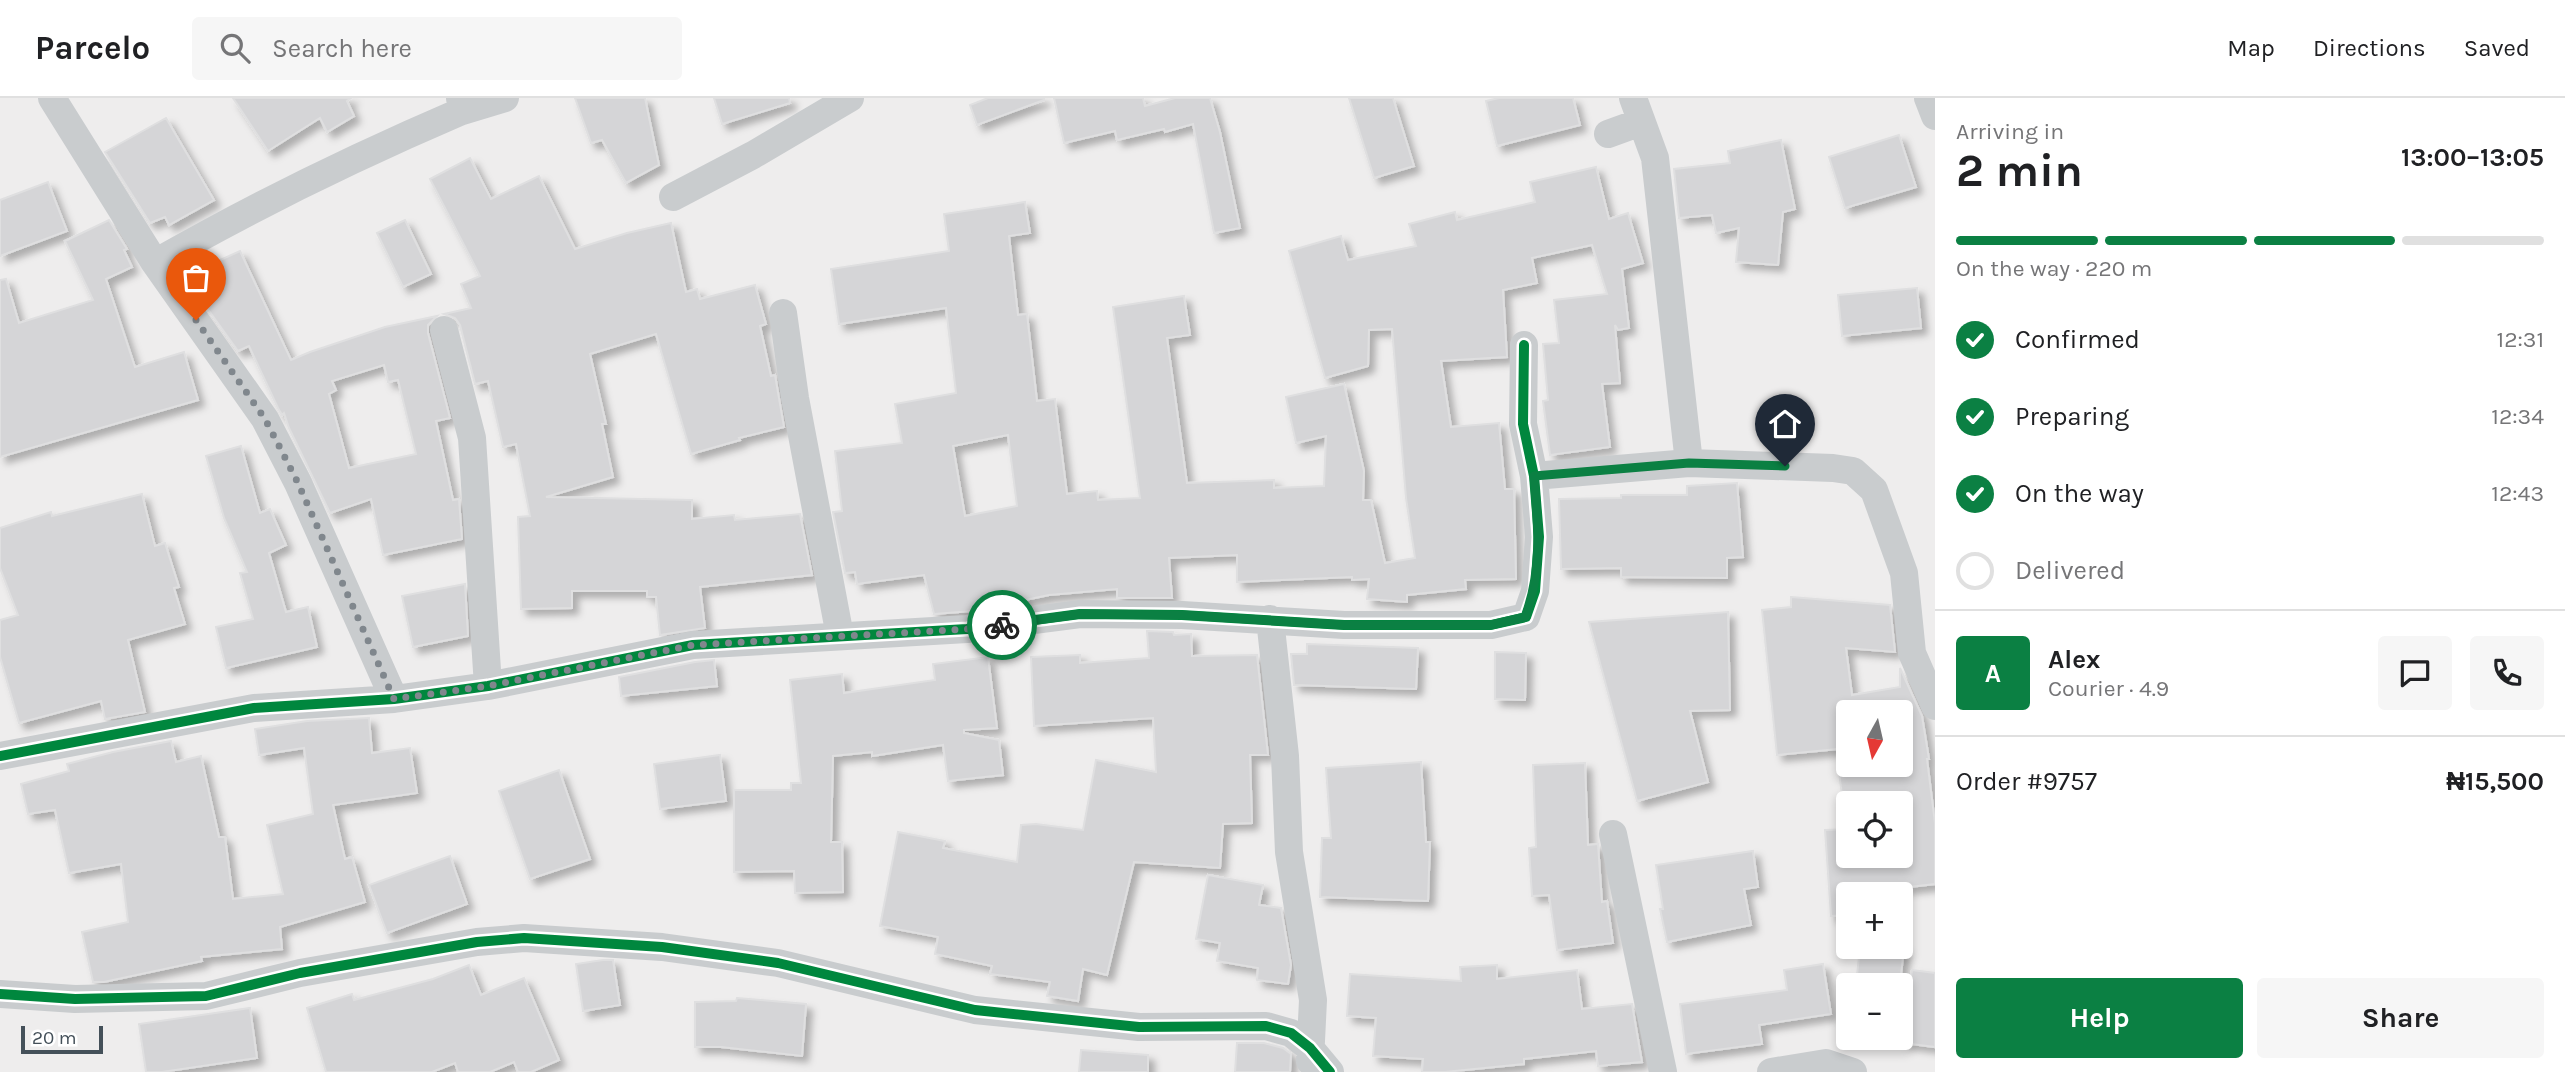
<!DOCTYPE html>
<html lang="en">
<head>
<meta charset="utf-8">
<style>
  body { margin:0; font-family:Karla,sans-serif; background:#f6f6f6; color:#202124; height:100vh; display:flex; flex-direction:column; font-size:26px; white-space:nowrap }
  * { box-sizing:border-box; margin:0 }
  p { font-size:23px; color:#757577 }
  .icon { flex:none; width:38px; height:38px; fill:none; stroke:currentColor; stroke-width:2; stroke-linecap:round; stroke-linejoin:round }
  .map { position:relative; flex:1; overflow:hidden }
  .sheet { display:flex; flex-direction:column; background:#fff; width:630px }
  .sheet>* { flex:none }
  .needle { width:46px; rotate:188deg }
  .buttons { position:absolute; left:1836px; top:602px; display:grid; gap:14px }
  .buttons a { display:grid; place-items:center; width:77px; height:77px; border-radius:7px; background:#fff; box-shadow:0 4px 10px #0003; font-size:35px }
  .scale { position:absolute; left:21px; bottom:18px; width:82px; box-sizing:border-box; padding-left:7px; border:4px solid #445059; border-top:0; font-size:19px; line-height:24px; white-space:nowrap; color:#445059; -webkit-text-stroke:5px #fff; paint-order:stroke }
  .pin { position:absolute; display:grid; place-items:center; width:60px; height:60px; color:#fff; margin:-72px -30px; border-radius:50% 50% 50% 0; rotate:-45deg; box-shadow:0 0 7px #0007 }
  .pin .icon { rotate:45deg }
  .courier { position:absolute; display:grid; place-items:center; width:70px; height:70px; margin:-35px; border:5px solid #0b8043; border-radius:50%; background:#fff; color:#222; box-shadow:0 2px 9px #0007 }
  .summary em { font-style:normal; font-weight:700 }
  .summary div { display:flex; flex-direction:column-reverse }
  .summary { display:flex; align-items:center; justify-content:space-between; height:119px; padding:0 21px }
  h1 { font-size:46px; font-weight:700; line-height:52px }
  .bar { display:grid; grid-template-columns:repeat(4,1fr); gap:10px 7px; align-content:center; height:84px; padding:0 21px }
  .bar i { height:9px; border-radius:5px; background:#e0e0e0 }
  .bar .active { background:#0b8043 }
  .bar p { grid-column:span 4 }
  .line { display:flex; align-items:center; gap:18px; padding:0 21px; border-top:2px solid #e0e0e0 }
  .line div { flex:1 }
  .round { display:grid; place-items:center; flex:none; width:74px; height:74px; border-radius:7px; background:#f6f6f6 }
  ol { padding:0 21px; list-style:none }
  li { display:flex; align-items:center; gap:21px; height:77px }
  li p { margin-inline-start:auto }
  li .icon { padding:7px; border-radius:50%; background:#0b8043; color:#fff; stroke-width:4 }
  li:last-child { color:#757577 }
  li i { width:38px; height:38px; border:4px solid #e0e0e0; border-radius:50% }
  .button { display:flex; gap:14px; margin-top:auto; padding:14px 21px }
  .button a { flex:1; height:80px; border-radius:7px; background:#0b8043; color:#fff; font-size:28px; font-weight:700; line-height:80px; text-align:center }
  .button a+a { background:#f6f6f6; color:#202124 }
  header { display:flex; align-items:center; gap:42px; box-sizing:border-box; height:98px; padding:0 35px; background:#fff; border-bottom:2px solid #e0e0e0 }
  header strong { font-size:33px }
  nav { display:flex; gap:38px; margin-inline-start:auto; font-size:24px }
  .search { width:490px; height:63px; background:#f6f6f6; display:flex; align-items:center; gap:18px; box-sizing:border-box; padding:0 24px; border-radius:7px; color:#757577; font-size:26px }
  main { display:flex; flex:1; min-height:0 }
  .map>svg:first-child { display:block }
  .building { fill:#d5d5d7; stroke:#dfdfe0; stroke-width:2; fill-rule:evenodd; filter:url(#shadow) }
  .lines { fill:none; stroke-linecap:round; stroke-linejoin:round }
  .minor { stroke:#c9ccce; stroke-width:28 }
  .cycleway-casing { stroke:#fff; stroke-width:15 }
  .cycleway { stroke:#00873e; stroke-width:10 }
  .done { stroke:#80878d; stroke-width:7; stroke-dasharray:0 12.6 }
  .route { stroke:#0b8043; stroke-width:9 }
</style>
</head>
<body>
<header>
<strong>Parcelo</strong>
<div class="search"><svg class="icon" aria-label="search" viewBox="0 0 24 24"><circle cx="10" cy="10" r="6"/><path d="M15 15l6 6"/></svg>Search here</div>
<nav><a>Map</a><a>Directions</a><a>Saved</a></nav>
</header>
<main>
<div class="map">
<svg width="1935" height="974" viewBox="0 0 1935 974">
  <defs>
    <filter id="shadow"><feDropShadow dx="6" dy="6" stdDeviation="3.5" flood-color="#0004"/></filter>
  </defs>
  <rect width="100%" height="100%" fill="#eeeded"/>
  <path class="building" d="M 233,0 L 351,0 L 347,3 L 354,18 L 327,34 L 320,20 L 268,53 Z
    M 575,0 L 645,0 L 659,67 L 626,85 L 602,42 L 591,45 Z
    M 714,0 L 789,0 L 790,5 L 722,26 Z
    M 988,0 L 1044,0 L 1044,2 L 977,27 L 970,7 Z
    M 1054,0 L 1143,0 L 1145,8 L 1175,0 L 1210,0 L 1220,34 L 1240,130 L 1214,135 L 1193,26 L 1165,34 L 1164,31 L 1117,42 L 1115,33 L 1064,45 Z
    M 1349,0 L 1393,0 L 1414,68 L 1374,80 Z
    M 1499,0 L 1573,0 L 1580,27 L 1497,48 L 1486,3 Z
    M 166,20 L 214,102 L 169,127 L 165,119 L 150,125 L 105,54 Z
    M 1899,37 L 1916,89 L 1845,110 L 1829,59 Z
    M 1781,42 L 1795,111 L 1783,114 L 1778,167 L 1736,164 L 1739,130 L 1716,135 L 1712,117 L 1679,120 L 1674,71 L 1730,65 L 1728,53 Z
    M 470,60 L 491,101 L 539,78 L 575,151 L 627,135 L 671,125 L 686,194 L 697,191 L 700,201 L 755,187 L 766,226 L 760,228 L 771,278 L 775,277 L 784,329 L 739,340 L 740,342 L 691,356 L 656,236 L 590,256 L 606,326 L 602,326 L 613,379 L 546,399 L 692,402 L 692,421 L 734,417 L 735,422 L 800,416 L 812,477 L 700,489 L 705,530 L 660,537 L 656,499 L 647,499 L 647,493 L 572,493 L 572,510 L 521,511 L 518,419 L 530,418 L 516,346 L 503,349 L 488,283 L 475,286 L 460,227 L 455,220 L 444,216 L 471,210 L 461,186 L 480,178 L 430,81 Z
    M 1596,69 L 1609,121 L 1628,115 L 1643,165 L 1622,171 L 1629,230 L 1618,232 L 1615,227 L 1620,285 L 1602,286 L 1610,349 L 1550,357 L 1543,303 L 1548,302 L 1543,246 L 1559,245 L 1554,202 L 1607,196 L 1592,147 L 1532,160 L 1537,185 L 1503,192 L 1507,259 L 1441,263 L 1451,329 L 1499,325 L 1505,391 L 1514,391 L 1516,481 L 1465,482 L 1466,491 L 1407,497 L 1407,504 L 1367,501 L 1369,481 L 1352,482 L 1352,479 L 1237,484 L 1237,457 L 1169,460 L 1172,500 L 1117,500 L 1117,491 L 1049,497 L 973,513 L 934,516 L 924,477 L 857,486 L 855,474 L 845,475 L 833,414 L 842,413 L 835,353 L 902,345 L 895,306 L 956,295 L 946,210 L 839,226 L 831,171 L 949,153 L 944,116 L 1025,104 L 1030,135 L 1009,138 L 1018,217 L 1027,216 L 1037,303 L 1055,301 L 1067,396 L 1097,393 L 1098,402 L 1140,400 L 1113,209 L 1184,198 L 1190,237 L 1167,240 L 1187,385 L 1274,382 L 1274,390 L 1324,388 L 1326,338 L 1296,345 L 1286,299 L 1344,286 L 1364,373 L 1363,402 L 1371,402 L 1385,465 L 1415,460 L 1406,400 L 1392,231 L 1369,232 L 1368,268 L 1325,280 L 1289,153 L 1341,138 L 1348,162 L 1416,148 L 1409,126 L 1455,114 L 1457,122 L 1535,104 L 1530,84 ZM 1008,337 L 1017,408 L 965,418 L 953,348 Z
    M 48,84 L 67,133 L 0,158 L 0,102 Z
    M 109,122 L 127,151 L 124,152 L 132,169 L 106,181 L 135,269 L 184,254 L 198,302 L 0,359 L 0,182 L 6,181 L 19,225 L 93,202 L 65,143 Z
    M 405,122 L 431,176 L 403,189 L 377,135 Z
    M 240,153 L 291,262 L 310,254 L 385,229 L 437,218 L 428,227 L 428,235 L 450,320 L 436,323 L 453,402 L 459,401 L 462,441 L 383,457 L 371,401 L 330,415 L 289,330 L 284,315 L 282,317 L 278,310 L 249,248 L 238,253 L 207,210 L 191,175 ZM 384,267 L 388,284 L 398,282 L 416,356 L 349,370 L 329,296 L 336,292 L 332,283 Z
    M 1917,190 L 1921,230 L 1842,238 L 1838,197 Z
    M 241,348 L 260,415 L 270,411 L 286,447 L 269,455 L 286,514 L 308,509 L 317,549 L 226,570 L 216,529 L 253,521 L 240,475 L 247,474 L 224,420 L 206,358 Z
    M 1737,385 L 1743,459 L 1727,460 L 1727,480 L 1621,479 L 1621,470 L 1561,471 L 1559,401 L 1621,400 L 1621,397 L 1687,397 L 1687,388 Z
    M 142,396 L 155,448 L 165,445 L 179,489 L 174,490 L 185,526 L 128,542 L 145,614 L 105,621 L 101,603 L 19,625 L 0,559 L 0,522 L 18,517 L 0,470 L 0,430 L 51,414 L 52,418 Z
    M 465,486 L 468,538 L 413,549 L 402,498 Z
    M 1791,499 L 1890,507 L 1895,554 L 1846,550 L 1852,597 L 1900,589 L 1900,570 L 1922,618 L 1929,661 L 1927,661 L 1935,725 L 1935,786 L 1848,796 L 1848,817 L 1831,818 L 1825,732 L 1848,731 L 1848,758 L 1900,758 L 1900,705 L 1843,705 L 1838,667 L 1900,667 L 1900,614 L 1848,614 L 1848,650 L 1777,657 L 1762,512 L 1791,509 Z
    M 1728,514 L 1730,612 L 1690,613 L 1708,684 L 1637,703 L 1589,524 Z
    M 1147,533 L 1173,534 L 1174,537 L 1191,536 L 1192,558 L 1257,557 L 1268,657 L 1250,657 L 1252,725 L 1223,726 L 1220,770 L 1134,764 L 1107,877 L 1083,871 L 1078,903 L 1047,898 L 1050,884 L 990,876 L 992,868 L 935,856 L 938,839 L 880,828 L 898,734 L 945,743 L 943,750 L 1017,764 L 1021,727 L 1036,726 L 1083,732 L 1096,662 L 1156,674 L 1153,620 L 1034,628 L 1031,559 L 1080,557 L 1080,565 L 1149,560 Z
    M 1307,546 L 1418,550 L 1416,591 L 1294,587 L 1291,556 L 1307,556 Z
    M 1495,554 L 1526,555 L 1525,602 L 1495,601 Z
    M 988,559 L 997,630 L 964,632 L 964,635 L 999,642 L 1003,677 L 948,683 L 943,647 L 872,658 L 872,654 L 833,658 L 831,744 L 842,744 L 843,794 L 795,795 L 794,773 L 734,774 L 734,692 L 791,692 L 791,685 L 801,685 L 790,582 L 842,576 L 844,595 L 935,582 L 933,566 Z
    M 714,562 L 717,588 L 621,598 L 619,579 L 695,564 Z
    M 369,620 L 372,655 L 410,650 L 417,695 L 333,707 L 345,761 L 352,759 L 365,804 L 280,829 L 282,851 L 201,859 L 202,863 L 104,884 L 93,884 L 82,834 L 128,824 L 121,766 L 69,775 L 55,712 L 28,716 L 21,686 L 69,673 L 67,666 L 113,654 L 171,643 L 176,664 L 201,658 L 219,739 L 225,739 L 233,801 L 283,796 L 267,727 L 313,716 L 304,650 L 259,657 L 255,631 L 307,623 Z
    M 720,657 L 726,703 L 660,711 L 654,666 Z
    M 1421,664 L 1426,744 L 1430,744 L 1428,803 L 1320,799 L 1322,740 L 1331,740 L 1326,670 Z
    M 1585,665 L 1588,747 L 1598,746 L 1602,804 L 1607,803 L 1613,845 L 1557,852 L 1549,797 L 1532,798 L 1529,750 L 1536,749 L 1533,667 Z
    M 559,672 L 590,761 L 530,781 L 499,693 Z
    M 1753,753 L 1758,789 L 1744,791 L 1751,827 L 1667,844 L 1660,811 L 1663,811 L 1656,767 Z
    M 450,758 L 467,806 L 387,835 L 369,787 Z
    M 1208,777 L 1263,787 L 1259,807 L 1281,810 L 1291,867 L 1288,886 L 1257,882 L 1258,870 L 1217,863 L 1220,845 L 1196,841 Z
    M 1860,849 L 1904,849 L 1900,887 L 1856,887 Z
    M 603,862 L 613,862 L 620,907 L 583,913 L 576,866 Z
    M 1823,866 L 1831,916 L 1759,927 L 1762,946 L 1686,956 L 1680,906 L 1787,892 L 1784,872 Z
    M 469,867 L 481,897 L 524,880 L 559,962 L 531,974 L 518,974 L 514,964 L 490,974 L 458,974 L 455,965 L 432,974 L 326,974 L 307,910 L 352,896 L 354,902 L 433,881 Z
    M 1497,867 L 1497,881 L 1577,872 L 1582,911 L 1632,906 L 1642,964 L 1598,968 L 1596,953 L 1524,961 L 1524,966 L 1445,974 L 1422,974 L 1423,961 L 1373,958 L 1376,920 L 1347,918 L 1350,876 L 1461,883 L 1460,869 Z
    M 1912,872 L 1935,875 L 1935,949 L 1903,945 Z
    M 737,900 L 806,906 L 802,958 L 721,949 L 695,949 L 695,904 L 736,903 Z
    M 250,910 L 257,960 L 162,974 L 146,974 L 139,926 Z
    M 1237,945 L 1264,945 L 1283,950 L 1291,956 L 1290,974 L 1235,974 Z
    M 1081,952 L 1148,957 L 1148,974 L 1079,974 Z"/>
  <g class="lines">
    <path class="minor" d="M 52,0 L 155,165 L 265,321 L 298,385 L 394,601
      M 1633,0 L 1655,60 L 1689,365
      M 1928,0 L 1935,18
      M 462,13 L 505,0
      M 1608,36 L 1641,24
      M 673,99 L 753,57 L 850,0
      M 155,165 C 254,108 357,58 462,13 L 460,0
      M 783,215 L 795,300 L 840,538
      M 444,232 L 472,340 L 488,588
      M 1534,378 L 1689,365 L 1833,370 L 1853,373 L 1874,392 L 1904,475 L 1912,555 L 1935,608
      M 1270,521 L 1285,658 L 1289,754 L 1313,902 L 1310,963
      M 0,658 L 254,610 L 394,601 L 488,588 L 693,547 L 967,531 L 1080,516 L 1182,517 L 1344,527 L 1491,527 L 1526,519 L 1535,493 L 1539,439 L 1534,378 L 1523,326 L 1524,247
      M 1613,736 L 1663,974
      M 0,896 L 75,901 L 206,898 L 300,875 L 477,844 L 524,840 L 662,849 L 778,865 L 975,912 L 1139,929 L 1266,928 L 1291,935 L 1310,950 L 1330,974
      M 1771,974 L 1826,965 L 1853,974"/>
    <g class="cycleway-casing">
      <path id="cycleway" d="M 0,658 L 254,610 L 394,601 L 488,588 L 693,547 L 967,531 L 1080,516 L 1182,517 L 1344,527 L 1491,527 L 1526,519 L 1535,493 L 1539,439 L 1534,378 L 1523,326 L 1524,247
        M 0,896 L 75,901 L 206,898 L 300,875 L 477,844 L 524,840 L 662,849 L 778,865 L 975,912 L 1139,929 L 1266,928 L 1291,935 L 1310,950 L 1330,974"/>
    </g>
    <use href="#cycleway" class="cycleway"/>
  </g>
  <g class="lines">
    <path class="done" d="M 196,222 L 265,321 L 276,342 L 298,385 L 394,601 L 488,588 L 693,547 L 967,531 L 1002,527"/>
    <path class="route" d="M 1002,527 L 1080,516 L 1182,517 L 1344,527 L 1491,527 L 1525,519 C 1543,470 1538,428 1534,378 L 1689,365 L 1785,368"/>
  </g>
</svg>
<div class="buttons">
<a><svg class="needle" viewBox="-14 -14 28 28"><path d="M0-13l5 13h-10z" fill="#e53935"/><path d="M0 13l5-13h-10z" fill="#757577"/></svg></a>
<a><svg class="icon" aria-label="locate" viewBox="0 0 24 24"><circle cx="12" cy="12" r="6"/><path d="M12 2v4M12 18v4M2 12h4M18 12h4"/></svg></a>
<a>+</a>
<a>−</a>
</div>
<div class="scale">20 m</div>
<div class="pin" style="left:196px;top:222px;background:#ea580c"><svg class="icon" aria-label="bag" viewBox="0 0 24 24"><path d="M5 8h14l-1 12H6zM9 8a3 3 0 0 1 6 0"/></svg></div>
<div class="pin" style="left:1785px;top:368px;background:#1f2937"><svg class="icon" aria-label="home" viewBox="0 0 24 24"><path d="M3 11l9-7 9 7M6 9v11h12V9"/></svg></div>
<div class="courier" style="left:1002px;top:527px"><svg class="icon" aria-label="bike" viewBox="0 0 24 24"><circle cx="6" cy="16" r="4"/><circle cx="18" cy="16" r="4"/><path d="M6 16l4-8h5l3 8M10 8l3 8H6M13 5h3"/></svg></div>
</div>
<section class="sheet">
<div class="summary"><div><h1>2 min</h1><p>Arriving in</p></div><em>13:00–13:05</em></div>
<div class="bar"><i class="active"></i><i class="active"></i><i class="active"></i><i></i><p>On the way · 220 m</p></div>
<ol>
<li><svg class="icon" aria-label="check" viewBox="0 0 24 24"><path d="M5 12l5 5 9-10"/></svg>Confirmed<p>12:31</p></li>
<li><svg class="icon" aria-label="check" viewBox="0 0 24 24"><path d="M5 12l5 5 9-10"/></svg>Preparing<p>12:34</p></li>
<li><svg class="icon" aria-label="check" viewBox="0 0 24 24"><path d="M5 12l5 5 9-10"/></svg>On the way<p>12:43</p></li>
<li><i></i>Delivered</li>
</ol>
<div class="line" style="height:126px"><b class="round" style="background:#0b8043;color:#fff">A</b><div><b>Alex</b><p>Courier · 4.9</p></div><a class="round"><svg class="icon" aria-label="chat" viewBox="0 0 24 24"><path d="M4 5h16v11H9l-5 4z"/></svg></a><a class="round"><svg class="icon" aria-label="phone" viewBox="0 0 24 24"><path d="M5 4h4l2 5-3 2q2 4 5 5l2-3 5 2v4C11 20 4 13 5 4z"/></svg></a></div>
<div class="line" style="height:91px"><div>Order #9757</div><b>₦15,500</b></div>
<div class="button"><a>Help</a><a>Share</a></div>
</section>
</main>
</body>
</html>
